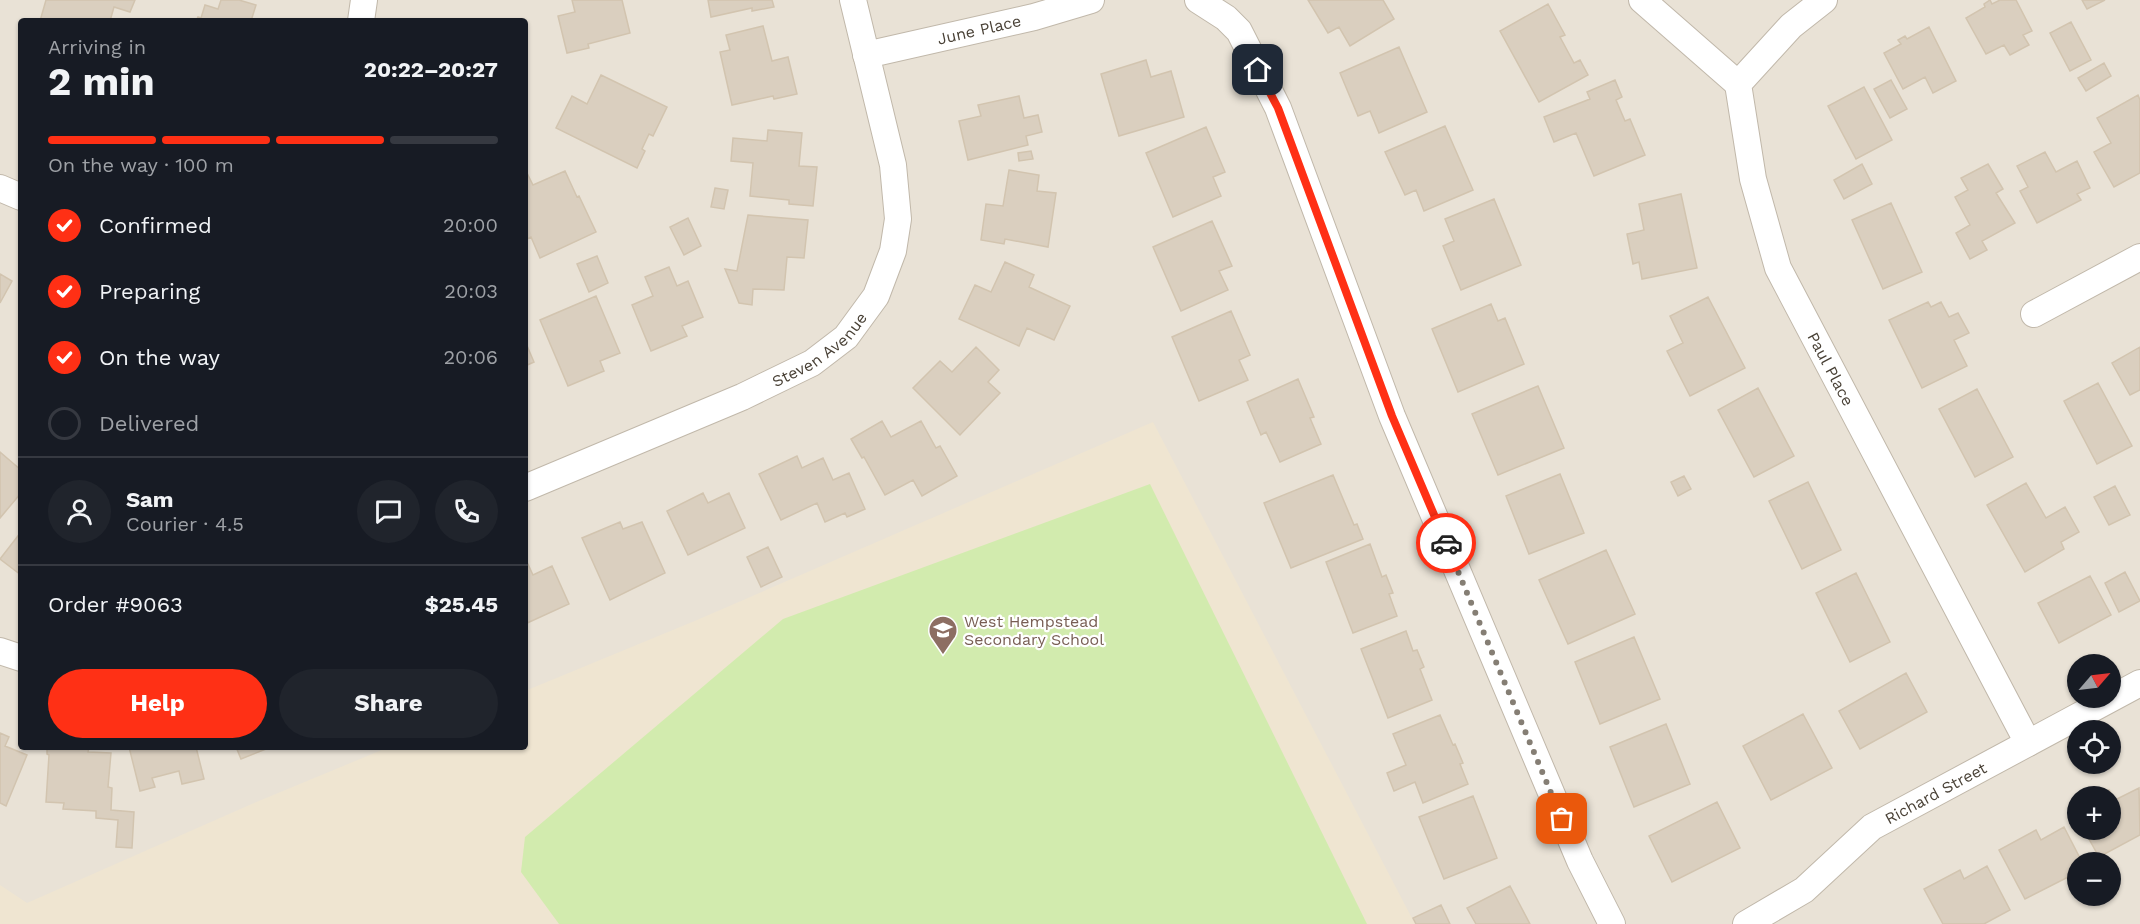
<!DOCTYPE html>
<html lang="en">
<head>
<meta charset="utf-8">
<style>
  body { margin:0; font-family:"Work Sans",sans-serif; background:#20242c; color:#f1f3f6; height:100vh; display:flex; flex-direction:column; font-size:22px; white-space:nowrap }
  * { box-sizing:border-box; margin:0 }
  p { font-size:20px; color:#9ea1a6 }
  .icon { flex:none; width:33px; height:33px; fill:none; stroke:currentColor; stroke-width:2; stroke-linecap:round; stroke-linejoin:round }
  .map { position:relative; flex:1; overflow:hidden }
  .details { position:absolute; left:18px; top:18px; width:510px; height:732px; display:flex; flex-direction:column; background:#171b24; border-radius:6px; box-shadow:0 2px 4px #0004 }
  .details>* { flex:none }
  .needle { width:39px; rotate:62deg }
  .fabs { position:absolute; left:2067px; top:654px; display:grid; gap:12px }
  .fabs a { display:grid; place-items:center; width:54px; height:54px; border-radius:50%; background:#171b24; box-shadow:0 2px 4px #0004; font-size:30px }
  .pin { position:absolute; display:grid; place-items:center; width:51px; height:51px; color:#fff; margin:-26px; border-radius:12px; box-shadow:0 3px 9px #0006 }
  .courier { position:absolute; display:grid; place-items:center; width:60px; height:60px; margin:-30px; border:4px solid #ff3015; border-radius:50%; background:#fff; color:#222; box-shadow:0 2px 8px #0007 }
  .overview em { font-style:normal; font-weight:700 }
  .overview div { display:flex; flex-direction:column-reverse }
  .overview { display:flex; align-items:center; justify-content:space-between; height:102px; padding:0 30px }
  h1 { font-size:39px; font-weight:700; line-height:45px }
  .bar { display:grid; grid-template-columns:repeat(4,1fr); gap:9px 6px; align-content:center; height:72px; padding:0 30px }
  .bar i { height:8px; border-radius:4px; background:#363941 }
  .bar .selected { background:#ff3015 }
  .bar p { grid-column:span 4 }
  .line { display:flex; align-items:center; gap:15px; padding:0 30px; border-top:2px solid #363941 }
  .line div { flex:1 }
  .round { display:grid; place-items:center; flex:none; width:63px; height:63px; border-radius:32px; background:#20242c }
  ol { padding:0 30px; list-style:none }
  li { display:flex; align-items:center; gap:18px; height:66px }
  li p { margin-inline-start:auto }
  li .icon { padding:6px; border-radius:50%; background:#ff3015; color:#fff; stroke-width:4 }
  li:last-child { color:#9ea1a6 }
  li i { width:33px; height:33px; border:3px solid #363941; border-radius:50% }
  .action { display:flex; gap:12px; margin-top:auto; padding:12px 30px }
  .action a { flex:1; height:69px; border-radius:36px; background:#ff3015; color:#fff; font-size:24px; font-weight:700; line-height:69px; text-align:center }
  .action a+a { background:#20242c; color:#f1f3f6 }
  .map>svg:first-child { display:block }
  .residential { fill:#e9e2d6; fill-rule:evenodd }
  .education { fill:#efe5d1 }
  .green { fill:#d2ebae }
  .building { fill:#dacfbf; stroke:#d2c4af; stroke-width:1.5 }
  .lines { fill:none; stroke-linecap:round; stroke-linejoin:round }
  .minor-casing { stroke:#c1b8aa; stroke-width:28 }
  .minor { stroke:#fff; stroke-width:26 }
  .done { stroke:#857e74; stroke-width:6; stroke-dasharray:0 10.8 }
  .route { stroke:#ff3015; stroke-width:8 }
  .labels { text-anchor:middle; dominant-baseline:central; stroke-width:4.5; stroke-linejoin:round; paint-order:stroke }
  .street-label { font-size:16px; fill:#494136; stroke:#fff }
  .education-label { font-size:16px; fill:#785e54; stroke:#fff; text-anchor:start }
</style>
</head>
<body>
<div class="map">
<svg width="2140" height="924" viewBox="0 0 2140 924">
  <rect width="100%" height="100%" fill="#f5f0e8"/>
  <path class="residential" d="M 0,0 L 2140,0 L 2140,924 L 0,924 ZM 21,21 L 525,21 L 525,747 L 21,747 ZM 2078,664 L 2110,664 L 2110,698 L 2078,698 ZM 2078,730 L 2110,730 L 2110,764 L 2078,764 ZM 2078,796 L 2110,796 L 2110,830 L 2078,830 ZM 2078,862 L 2110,862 L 2110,896 L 2078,896 Z"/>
  <path class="education" d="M 1153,422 L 1415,924 L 0,924 L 0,885 L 27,903 L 254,803 L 389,747 L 525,747 L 525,691 L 697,620 Z"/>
  <path class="green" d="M 1150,484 L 1367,924 L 559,924 L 521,872 L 525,837 L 783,619 Z"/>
  <path class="building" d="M 46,0 L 135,0 L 130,12 L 114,7 L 110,21 L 40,21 Z
    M 221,0 L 239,0 L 256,5 L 251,21 L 196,21 L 198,17 L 201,18 L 205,5 L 218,9 Z
    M 572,0 L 622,0 L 630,33 L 588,44 L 589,48 L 567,53 L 558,16 L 575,12 Z
    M 708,0 L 772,0 L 774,7 L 752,11 L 752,8 L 711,17 Z
    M 1308,0 L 1383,0 L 1394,19 L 1350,46 L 1339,27 L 1328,33 Z
    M 1990,0 L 1992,4 L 2000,0 L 2016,0 L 2032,31 L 2023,35 L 2029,45 L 2010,55 L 2004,45 L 1986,54 L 1966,18 L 1985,7 L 1984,4 Z
    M 2082,0 L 2105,0 L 2087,9 Z
    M 1548,4 L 1565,35 L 1560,37 L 1574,63 L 1580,60 L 1588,75 L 1539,102 L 1500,31 Z
    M 2071,22 L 2091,60 L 2070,71 L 2050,33 Z
    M 763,26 L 772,61 L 788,57 L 797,94 L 774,99 L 773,96 L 732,105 L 720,52 L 730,50 L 726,35 Z
    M 1929,27 L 1956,81 L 1933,93 L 1925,77 L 1903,89 L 1884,53 L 1901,44 L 1898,40 L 1905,36 L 1907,39 Z
    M 1399,47 L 1427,112 L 1379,133 L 1370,111 L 1358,116 L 1340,73 Z
    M 1146,60 L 1151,77 L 1171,71 L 1184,117 L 1119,136 L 1101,74 Z
    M 2104,63 L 2111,76 L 2086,91 L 2078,78 Z
    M 601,75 L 667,107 L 653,136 L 649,134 L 642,149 L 645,151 L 637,168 L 556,128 L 572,96 L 587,104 Z
    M 1615,80 L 1622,97 L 1616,100 L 1625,121 L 1630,119 L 1645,155 L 1594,176 L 1576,133 L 1554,142 L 1544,117 L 1590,99 L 1587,92 Z
    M 1891,80 L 1907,109 L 1890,118 L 1874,89 Z
    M 1864,87 L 1892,140 L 1856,159 L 1828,106 Z
    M 2138,95 L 2140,100 L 2140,173 L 2114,187 L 2094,152 L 2111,143 L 2097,118 Z
    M 1019,96 L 1024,118 L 1038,115 L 1042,132 L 1026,136 L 1028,145 L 968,160 L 959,121 L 981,116 L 978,105 Z
    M 1445,126 L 1473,190 L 1424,211 L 1416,190 L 1405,195 L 1385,152 Z
    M 1206,127 L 1225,172 L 1213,177 L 1221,196 L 1173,217 L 1146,153 Z
    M 768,130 L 802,133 L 799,166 L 817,167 L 813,206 L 789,204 L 789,200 L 750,196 L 753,163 L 731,161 L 733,138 L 767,141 Z
    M 1031,151 L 1033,159 L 1019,161 L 1018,153 Z
    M 2045,152 L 2056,172 L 2077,161 L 2090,188 L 2077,194 L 2081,200 L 2037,223 L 2020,191 L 2028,187 L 2017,166 Z
    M 1862,164 L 1872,184 L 1844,199 L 1834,180 Z
    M 1988,164 L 2003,189 L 1996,193 L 2015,223 L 1982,241 L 1987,250 L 1970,259 L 1956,233 L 1970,225 L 1955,197 L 1968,190 L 1961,178 Z
    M 525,169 L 533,185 L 565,171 L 577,197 L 579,196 L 596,232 L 540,258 L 531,237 L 525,240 Z
    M 1009,170 L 1039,175 L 1037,191 L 1056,193 L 1048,247 L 1005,239 L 1004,244 L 981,240 L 986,204 L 1003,206 Z
    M 715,188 L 728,190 L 724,209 L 711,207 Z
    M 1681,194 L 1697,268 L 1642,279 L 1639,262 L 1633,264 L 1627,234 L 1644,230 L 1639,204 Z
    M 1494,199 L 1521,265 L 1461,290 L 1443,246 L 1454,241 L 1445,219 Z
    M 1891,203 L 1922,272 L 1883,289 L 1852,220 Z
    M 748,215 L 808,220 L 804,258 L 787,257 L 784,290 L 753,289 L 752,305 L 739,303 L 725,269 L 737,271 Z
    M 688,218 L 701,246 L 684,255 L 670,227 Z
    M 1212,221 L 1232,266 L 1219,271 L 1228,290 L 1181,311 L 1153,247 Z
    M 597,256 L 608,283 L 589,292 L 577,264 Z
    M 1005,262 L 1034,275 L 1029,287 L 1070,306 L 1054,340 L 1027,328 L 1019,346 L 959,319 L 975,285 L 991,292 Z
    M 669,267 L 677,286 L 688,281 L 703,317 L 682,326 L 687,336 L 651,351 L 632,305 L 653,296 L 645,277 Z
    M 0,274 L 12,281 L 0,303 Z
    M 596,296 L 620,353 L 600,361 L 604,371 L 568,386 L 540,320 Z
    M 1708,297 L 1745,368 L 1690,396 L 1667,351 L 1683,343 L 1670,316 Z
    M 1928,302 L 1931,307 L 1941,302 L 1949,317 L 1958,313 L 1969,333 L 1954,340 L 1967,366 L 1922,388 L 1889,320 Z
    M 1491,304 L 1498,321 L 1505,318 L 1524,364 L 1458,392 L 1432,329 Z
    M 1231,311 L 1250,355 L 1239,360 L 1248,380 L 1199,401 L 1172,337 Z
    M 525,341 L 534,362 L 525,366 Z
    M 976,347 L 999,370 L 988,382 L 1000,393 L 960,435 L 913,388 L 940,361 L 952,372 Z
    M 2140,347 L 2140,390 L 2130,395 L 2112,363 Z
    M 1298,379 L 1314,417 L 1310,418 L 1321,444 L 1280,462 L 1266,432 L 1261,435 L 1247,402 Z
    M 2098,383 L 2132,446 L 2097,464 L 2064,401 Z
    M 1538,386 L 1564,448 L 1498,475 L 1472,414 Z
    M 1758,388 L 1794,456 L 1754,477 L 1718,410 Z
    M 1977,389 L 2013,457 L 1975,477 L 1939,409 Z
    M 882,421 L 891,437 L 921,421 L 936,448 L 940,446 L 957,476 L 922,496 L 913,480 L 885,495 L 864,457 L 862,458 L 851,439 Z
    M 0,452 L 21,470 L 21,493 L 0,518 Z
    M 797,456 L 802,468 L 823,458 L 833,480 L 849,473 L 865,509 L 847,517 L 845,513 L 825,522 L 817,503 L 781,520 L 759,474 Z
    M 1560,474 L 1584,533 L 1529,554 L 1506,496 Z
    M 1333,475 L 1354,525 L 1357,524 L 1363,539 L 1291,568 L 1264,503 Z
    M 1684,476 L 1691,489 L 1678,496 L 1671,482 Z
    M 1808,482 L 1841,550 L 1802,569 L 1769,501 Z
    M 2026,483 L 2046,518 L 2065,507 L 2079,532 L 2061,542 L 2064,549 L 2025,572 L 1987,505 Z
    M 2115,486 L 2130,515 L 2109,525 L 2094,497 Z
    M 703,493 L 708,503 L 729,493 L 745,528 L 688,555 L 667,511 Z
    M 620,522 L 623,529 L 642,522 L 665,573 L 610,600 L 582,538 Z
    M 21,532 L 21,575 L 0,559 Z
    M 1370,544 L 1382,577 L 1386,575 L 1393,593 L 1389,594 L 1397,616 L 1353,633 L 1326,562 Z
    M 768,547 L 782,577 L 761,587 L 747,557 Z
    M 1606,550 L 1635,614 L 1568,644 L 1539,580 Z
    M 527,562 L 533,575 L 552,566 L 569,604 L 525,624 L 525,563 Z
    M 2125,572 L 2140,601 L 2119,612 L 2105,583 Z
    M 1856,573 L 1890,642 L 1850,662 L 1816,593 Z
    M 2090,576 L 2111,615 L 2059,643 L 2038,603 Z
    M 1406,631 L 1413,651 L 1417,650 L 1424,667 L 1420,669 L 1432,700 L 1388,718 L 1361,649 Z
    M 1634,637 L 1660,699 L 1600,724 L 1575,662 Z
    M 1906,673 L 1927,712 L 1860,749 L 1839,711 Z
    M 1803,714 L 1832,768 L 1771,800 L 1743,746 Z
    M 1440,715 L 1453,745 L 1455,744 L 1463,763 L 1460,764 L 1468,784 L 1423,803 L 1415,782 L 1394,791 L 1387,773 L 1406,765 L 1393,734 Z
    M 1666,724 L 1690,784 L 1634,807 L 1610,747 Z
    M 0,733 L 9,737 L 5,746 L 27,755 L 6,806 L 0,803 Z
    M 47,747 L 89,747 L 88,752 L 111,753 L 108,787 L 112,788 L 111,810 L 134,812 L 132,848 L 116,847 L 118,820 L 96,818 L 96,811 L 63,809 L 64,803 L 46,802 L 49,755 L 47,754 Z
    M 129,747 L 196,747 L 204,779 L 182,784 L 179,771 L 152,778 L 155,787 L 140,791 Z
    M 236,747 L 271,747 L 241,759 Z
    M 2139,788 L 2140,835 L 2099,857 L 2084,830 L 2110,830 L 2110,796 L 2096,796 L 2109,790 L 2115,800 Z
    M 1473,796 L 1497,858 L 1444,879 L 1419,817 Z
    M 1717,802 L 1740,848 L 1672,882 L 1649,836 Z
    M 2064,827 L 2082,862 L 2078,862 L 2078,872 L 2025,899 L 1999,850 L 2036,830 L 2041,840 Z
    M 1987,866 L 2010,910 L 1984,924 L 1943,924 L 1924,889 L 1960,870 L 1964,879 Z
    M 1510,886 L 1530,924 L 1476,924 L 1467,908 Z
    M 1441,905 L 1450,924 L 1416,924 L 1413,918 Z"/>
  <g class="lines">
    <g class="minor-casing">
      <g id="minor">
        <path d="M 1198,0 L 1226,18 L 1239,31 L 1278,108 L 1392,416 L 1580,861 L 1612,924"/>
        <path d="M 1642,0 L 1738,84"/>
        <path id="s1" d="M 1824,0 L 1791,26 L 1738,84 L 1753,179 L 1778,268 L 2028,743"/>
        <path d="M 361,21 L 364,0"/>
        <path id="s2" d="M 866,55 L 1034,17 L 1091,0"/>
        <path d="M 0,188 L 21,197"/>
        <path d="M 2034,314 L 2140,257"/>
        <path id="s3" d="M 525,488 L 742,397 L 812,363 L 846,337 L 876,296 L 893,251 L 898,219 L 893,165 L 853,0"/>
        <path d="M 0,651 L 21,658"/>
        <path id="s4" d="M 1746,924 L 1804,890 L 1872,827 L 2140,683"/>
      </g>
    </g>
    <use href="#minor" class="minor"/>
  </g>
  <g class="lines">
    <path class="done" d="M 1446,543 L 1562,819"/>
    <path class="route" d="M 1258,70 L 1278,108 L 1392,416 L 1446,543"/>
  </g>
  <defs>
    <g id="school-pin" transform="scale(1.5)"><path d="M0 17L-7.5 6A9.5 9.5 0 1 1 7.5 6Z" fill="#8d6e63" stroke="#fff"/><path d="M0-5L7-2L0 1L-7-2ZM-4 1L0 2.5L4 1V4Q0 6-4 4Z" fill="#fff"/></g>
  </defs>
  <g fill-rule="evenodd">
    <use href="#school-pin" x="943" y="630"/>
  </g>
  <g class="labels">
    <g class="street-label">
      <text stroke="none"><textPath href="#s2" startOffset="116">June Place</textPath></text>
      <text stroke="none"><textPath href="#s3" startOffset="327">Steven Avenue</textPath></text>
      <text stroke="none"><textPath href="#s1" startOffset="423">Paul Place</textPath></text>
      <text stroke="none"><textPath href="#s4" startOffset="232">Richard Street</textPath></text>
    </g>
    <g class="education-label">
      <text x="964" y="621">West Hempstead<tspan x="964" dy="18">Secondary School</tspan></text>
    </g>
  </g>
</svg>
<div class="fabs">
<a><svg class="needle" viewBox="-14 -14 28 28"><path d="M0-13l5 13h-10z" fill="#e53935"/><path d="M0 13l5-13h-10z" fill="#9ea1a6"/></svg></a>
<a><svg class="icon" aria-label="locate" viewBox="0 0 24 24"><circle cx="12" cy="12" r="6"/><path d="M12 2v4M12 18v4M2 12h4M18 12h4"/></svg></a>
<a>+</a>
<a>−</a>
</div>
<div class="pin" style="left:1562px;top:819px;background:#ea580c"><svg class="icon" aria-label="bag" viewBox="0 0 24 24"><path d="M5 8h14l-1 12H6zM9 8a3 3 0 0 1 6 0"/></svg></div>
<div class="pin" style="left:1258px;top:70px;background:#1f2937"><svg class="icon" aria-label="home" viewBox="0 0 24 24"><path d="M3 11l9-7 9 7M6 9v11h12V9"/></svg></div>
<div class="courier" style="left:1446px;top:543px"><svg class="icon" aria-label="car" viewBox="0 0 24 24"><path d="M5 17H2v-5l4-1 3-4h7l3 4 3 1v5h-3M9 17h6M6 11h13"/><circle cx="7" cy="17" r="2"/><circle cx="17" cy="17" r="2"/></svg></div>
<section class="details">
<div class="overview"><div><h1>2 min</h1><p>Arriving in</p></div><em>20:22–20:27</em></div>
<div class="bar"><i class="selected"></i><i class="selected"></i><i class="selected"></i><i></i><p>On the way · 100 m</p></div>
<ol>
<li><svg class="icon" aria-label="check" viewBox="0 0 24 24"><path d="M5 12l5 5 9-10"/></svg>Confirmed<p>20:00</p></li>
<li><svg class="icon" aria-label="check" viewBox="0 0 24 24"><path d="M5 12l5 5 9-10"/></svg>Preparing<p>20:03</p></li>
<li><svg class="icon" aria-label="check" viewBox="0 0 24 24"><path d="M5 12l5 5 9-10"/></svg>On the way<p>20:06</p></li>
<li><i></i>Delivered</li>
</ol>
<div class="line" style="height:108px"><a class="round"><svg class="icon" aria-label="person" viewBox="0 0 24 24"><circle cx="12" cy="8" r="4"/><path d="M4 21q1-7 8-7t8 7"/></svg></a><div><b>Sam</b><p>Courier · 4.5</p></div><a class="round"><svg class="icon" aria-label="chat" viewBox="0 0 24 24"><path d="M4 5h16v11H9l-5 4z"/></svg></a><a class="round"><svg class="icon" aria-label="phone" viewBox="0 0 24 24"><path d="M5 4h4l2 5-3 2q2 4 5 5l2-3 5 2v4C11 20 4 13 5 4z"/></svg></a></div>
<div class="line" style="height:78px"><div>Order #9063</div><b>$25.45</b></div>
<div class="action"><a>Help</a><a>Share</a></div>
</section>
</div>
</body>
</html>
